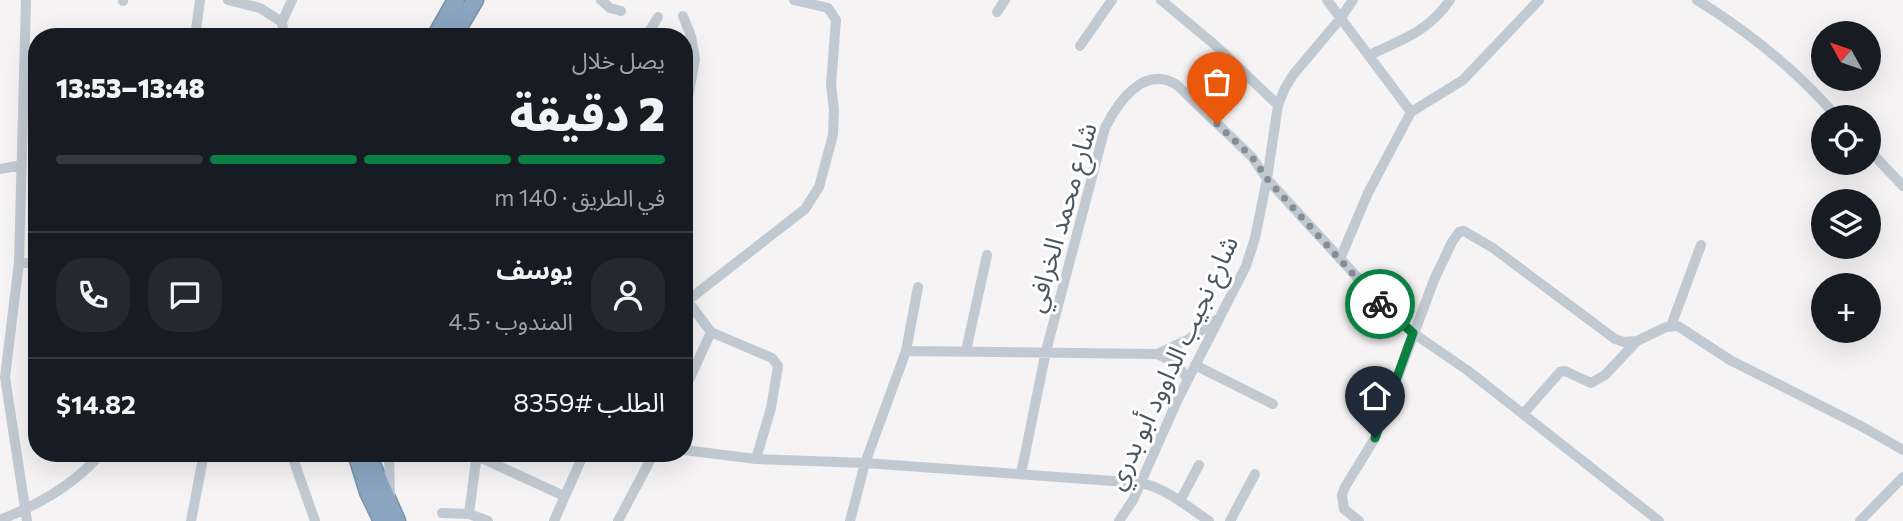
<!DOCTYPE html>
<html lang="ar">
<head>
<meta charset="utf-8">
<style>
  body { margin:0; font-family:Commissioner,"Noto Sans Arabic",sans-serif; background:#242831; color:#f1f3f6; direction:rtl; height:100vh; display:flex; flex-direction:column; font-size:26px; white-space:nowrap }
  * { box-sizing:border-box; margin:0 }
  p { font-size:23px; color:#9ea1a6 }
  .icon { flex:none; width:38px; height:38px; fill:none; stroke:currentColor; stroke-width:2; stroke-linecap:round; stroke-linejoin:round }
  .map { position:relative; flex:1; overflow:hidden; direction:ltr }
  .sheet { position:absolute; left:28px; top:28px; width:665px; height:434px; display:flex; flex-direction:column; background:#171b24; border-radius:28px; box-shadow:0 7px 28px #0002; direction:rtl }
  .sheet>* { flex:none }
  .needle { width:46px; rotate:310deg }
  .buttons { position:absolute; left:1811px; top:21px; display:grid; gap:14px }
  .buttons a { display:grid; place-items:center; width:70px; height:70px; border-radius:50%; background:#171b24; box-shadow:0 7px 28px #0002; font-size:35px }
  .pin { position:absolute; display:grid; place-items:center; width:60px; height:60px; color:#fff; margin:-72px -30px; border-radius:50% 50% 50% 0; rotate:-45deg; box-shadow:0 0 7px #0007 }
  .pin .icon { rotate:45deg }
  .courier { position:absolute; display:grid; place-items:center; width:70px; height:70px; margin:-35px; border:5px solid #0b8043; border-radius:50%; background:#fff; color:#222; box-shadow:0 2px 9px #0007 }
  .head em { font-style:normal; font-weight:800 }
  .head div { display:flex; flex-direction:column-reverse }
  .head { display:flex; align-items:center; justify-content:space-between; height:119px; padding:0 28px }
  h1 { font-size:46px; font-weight:800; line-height:52px }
  .bar { display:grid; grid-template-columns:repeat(4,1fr); gap:10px 7px; align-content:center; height:84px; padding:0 28px }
  .bar i { height:9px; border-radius:5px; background:#363941 }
  .bar .active { background:#0b8043 }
  .bar p { grid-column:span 4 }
  .line { display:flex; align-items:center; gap:18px; padding:0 28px; border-top:2px solid #363941 }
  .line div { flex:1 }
  .round { display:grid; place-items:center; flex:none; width:74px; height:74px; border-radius:28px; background:#242831 }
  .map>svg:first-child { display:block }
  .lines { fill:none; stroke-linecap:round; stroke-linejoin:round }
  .highway-casing { stroke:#7690ad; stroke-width:19 }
  .minor { stroke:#c1cad2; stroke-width:10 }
  .highway { stroke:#8ba5c1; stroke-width:16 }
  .done { stroke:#868d94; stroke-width:7; stroke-dasharray:0 12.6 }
  .route { stroke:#0b8043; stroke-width:9 }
  .labels { text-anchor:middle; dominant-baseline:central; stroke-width:6; stroke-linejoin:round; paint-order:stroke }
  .street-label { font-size:26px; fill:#4a5661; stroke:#fff }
</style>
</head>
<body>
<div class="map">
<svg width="1903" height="521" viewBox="0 0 1903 521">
  <rect width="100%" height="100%" fill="#f5f3f3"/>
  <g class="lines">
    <g class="highway-casing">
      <path id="highway" d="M 435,37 L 456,0
        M 453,37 L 475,0
        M 356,453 L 368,492 L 382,521
        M 367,453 L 397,521"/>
    </g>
    <path class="minor" d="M 26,0 L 19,262 L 5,377 L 27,521
      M 228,0 L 260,8 L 282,22
      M 601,0 L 610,8 L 621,11
      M 1161,0 L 1215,45 L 1278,105
      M 1327,0 L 1411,112
      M 1697,0 C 1749,32 1797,71 1837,117
      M 123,1 L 123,0
      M 997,12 L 1005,0
      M 683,16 L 691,36 L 695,59 L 684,120
      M 195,37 L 200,0
      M 284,37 L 282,22 L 292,0
      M 646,37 L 658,17
      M 1080,46 L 1112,0
      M 1369,55 C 1402,40 1429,31 1450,0
      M 1869,150 L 1903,186
      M 0,169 L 22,165
      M 1340,259 L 1368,193 L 1411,112 L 1463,80 L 1539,0
      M 19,262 L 37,264
      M 684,296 L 711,332 L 772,358 L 778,366 L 771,408 L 756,459
      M 687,301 L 805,209 L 819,187 L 833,135 L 834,110 L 831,85 L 836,20 L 828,8 L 794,0
      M 1671,326 L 1701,245
      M 906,351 L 1157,354 L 1189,339 L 1216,320
      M 966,351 L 987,255
      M 1157,354 C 1172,360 1180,366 1188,380
      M 1195,365 L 1273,404
      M 684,391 L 711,332
      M 1523,414 L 1560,372 L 1565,371 L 1591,383 L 1605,375 L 1637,341
      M 684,450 L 756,459 L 865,463 L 1141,483 C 1166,488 1188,507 1209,521
      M 291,453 L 315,521
      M 389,453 L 390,496
      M 477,456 L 564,496
      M 1021,474 L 1046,351 L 1105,128 C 1118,102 1144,64 1177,85 L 1252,157 L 1267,179 L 1391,314 L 1413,333 L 1467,370 L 1659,521
      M 1180,501 L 1199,465
      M 442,513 L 469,514 L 488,521
      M 469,514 L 477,453
      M 0,520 C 38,505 75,485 101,453
      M 191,521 L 204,453
      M 554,521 L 584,453
      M 618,521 L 654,453
      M 850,521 L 865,463 L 906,351 L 918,287
      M 1119,521 L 1133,500 L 1177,401 L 1246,266 L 1255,238 L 1267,179 L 1278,105 L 1285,88 L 1293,75 L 1340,19 L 1353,0
      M 1230,521 L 1255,474
      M 1359,521 L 1344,509 L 1342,495 L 1345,487 L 1375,438 L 1434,280 L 1452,242 L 1459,232 L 1464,231 L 1493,248 L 1615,339 L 1624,342 L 1637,341 L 1666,327 L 1678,326 L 1730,360 L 1861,426 L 1903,450
      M 1860,521 L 1903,477"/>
    <use href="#highway" class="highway"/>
  </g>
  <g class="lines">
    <path class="done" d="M 1217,124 L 1252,157 L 1268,180 L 1380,304"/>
    <path class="route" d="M 1375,438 L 1413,333 L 1380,304"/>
  </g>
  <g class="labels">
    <g class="street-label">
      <text transform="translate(1060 217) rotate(-74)">شارع محمد الخرافي</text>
      <text transform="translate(1171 362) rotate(-65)">شارع نجيب الداوود أبو بدري</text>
    </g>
  </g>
</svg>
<div class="buttons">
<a><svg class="needle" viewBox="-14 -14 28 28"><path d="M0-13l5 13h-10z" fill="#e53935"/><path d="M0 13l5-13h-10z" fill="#9ea1a6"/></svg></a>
<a><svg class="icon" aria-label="locate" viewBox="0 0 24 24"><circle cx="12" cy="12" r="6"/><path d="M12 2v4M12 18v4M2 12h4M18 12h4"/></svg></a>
<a><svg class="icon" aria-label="layers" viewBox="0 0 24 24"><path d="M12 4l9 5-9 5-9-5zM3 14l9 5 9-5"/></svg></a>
<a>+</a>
</div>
<div class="pin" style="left:1217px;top:124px;background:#ea580c"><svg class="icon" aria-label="bag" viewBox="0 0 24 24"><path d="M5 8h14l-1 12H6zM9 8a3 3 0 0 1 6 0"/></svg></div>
<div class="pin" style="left:1375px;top:438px;background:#1f2937"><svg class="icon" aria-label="home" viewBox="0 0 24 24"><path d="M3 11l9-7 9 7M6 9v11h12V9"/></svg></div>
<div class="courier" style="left:1380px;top:304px"><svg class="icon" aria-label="bike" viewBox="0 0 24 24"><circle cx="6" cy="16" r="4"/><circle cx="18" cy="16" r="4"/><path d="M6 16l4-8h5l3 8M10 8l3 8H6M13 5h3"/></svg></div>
<section class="sheet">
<div class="head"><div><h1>2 دقيقة</h1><p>يصل خلال</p></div><em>13:48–13:53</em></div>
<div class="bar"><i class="active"></i><i class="active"></i><i class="active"></i><i></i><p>في الطريق · 140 m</p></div>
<div class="line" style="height:126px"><a class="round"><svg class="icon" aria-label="person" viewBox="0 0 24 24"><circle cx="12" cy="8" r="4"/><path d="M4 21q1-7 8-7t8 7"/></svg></a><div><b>يوسف</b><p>المندوب · 4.5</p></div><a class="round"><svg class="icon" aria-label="chat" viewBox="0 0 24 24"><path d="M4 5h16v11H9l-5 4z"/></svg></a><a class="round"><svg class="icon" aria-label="phone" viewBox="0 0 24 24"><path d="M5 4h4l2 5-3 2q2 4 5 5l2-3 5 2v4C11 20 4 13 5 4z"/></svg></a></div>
<div class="line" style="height:91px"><div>الطلب #8359</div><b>$14.82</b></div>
</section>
</div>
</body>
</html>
